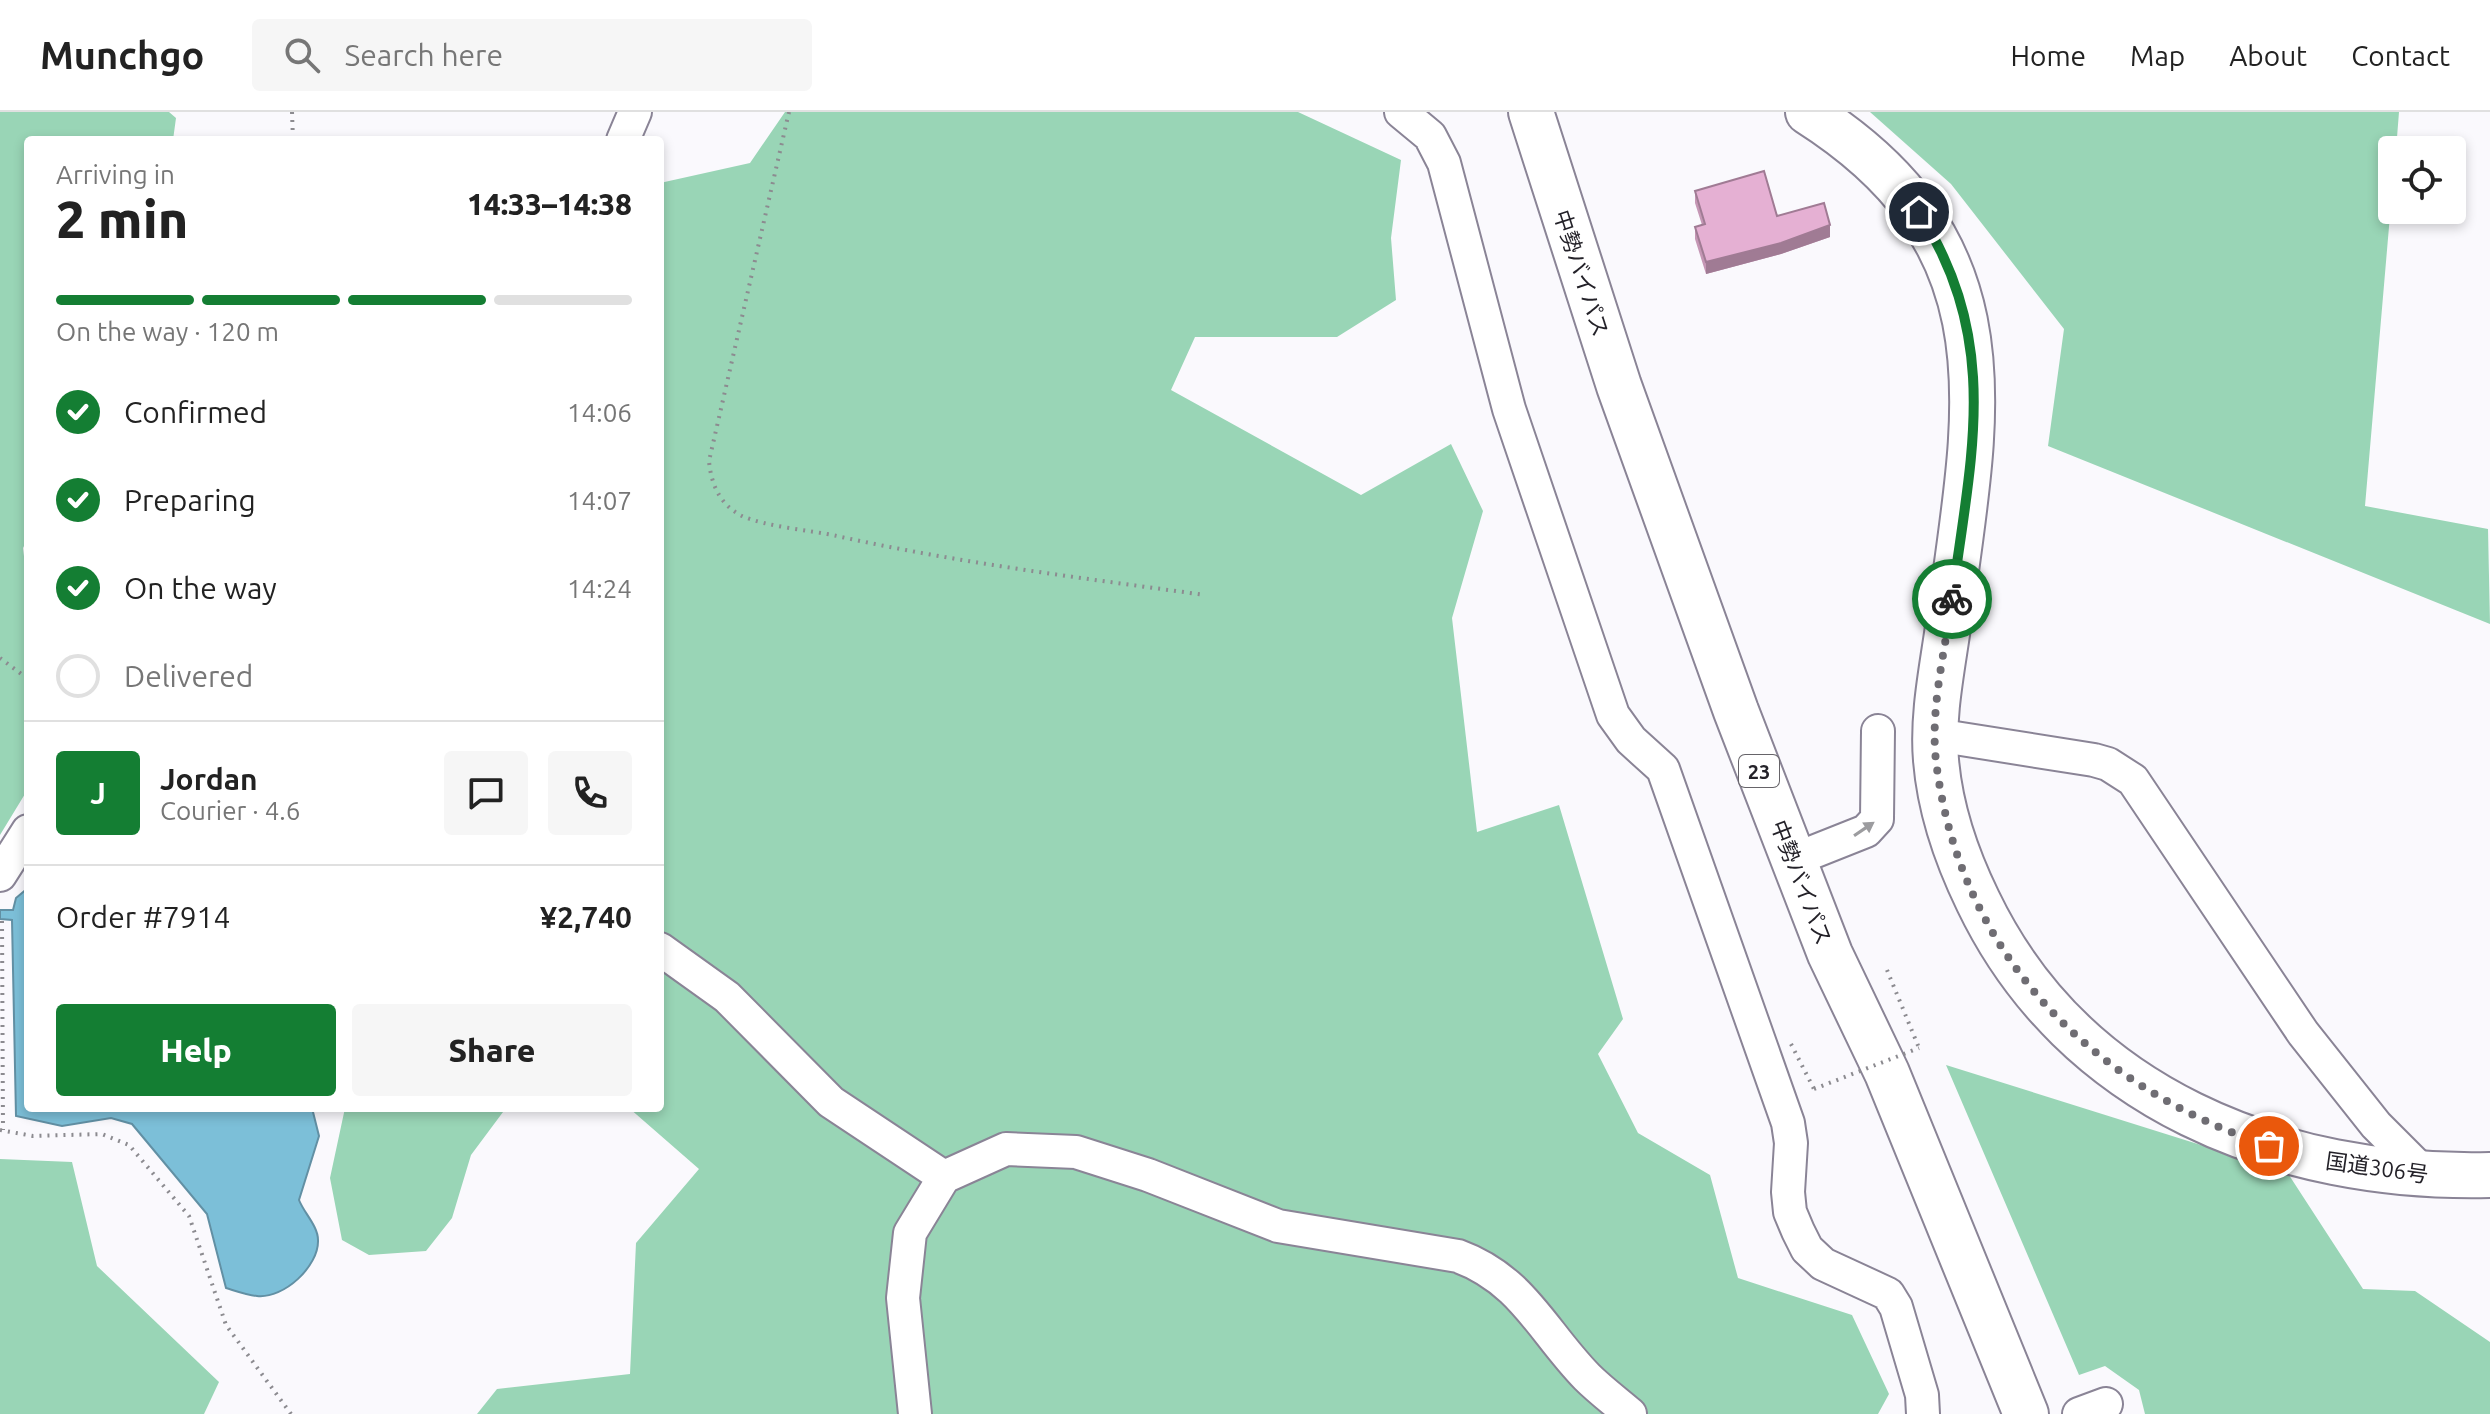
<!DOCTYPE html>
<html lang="en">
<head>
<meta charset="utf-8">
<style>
  body { margin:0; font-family:Ubuntu,"Noto Sans JP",sans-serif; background:#f6f6f6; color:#222; height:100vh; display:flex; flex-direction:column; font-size:30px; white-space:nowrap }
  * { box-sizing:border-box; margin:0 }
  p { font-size:26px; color:#767676 }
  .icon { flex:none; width:44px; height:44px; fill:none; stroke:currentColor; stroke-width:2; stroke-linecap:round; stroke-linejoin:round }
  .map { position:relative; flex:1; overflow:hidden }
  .side { position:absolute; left:24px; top:24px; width:640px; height:976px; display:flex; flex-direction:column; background:#fff; border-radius:8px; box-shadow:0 4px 12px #0003 }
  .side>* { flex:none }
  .fabs { position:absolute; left:2378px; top:24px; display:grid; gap:16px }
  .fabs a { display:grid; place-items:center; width:88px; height:88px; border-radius:8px; background:#fff; box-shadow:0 4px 12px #0003; font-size:40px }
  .pin { position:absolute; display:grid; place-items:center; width:68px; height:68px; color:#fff; margin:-34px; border:4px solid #fff; border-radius:50%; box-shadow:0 2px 8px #0007 }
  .courier { position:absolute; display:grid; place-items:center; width:80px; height:80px; margin:-40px; border:6px solid #147e33; border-radius:50%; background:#fff; color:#222; box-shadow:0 2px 10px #0007 }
  .head em { font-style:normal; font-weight:800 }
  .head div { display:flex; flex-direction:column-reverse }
  .head { display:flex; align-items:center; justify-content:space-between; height:136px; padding:0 32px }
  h1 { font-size:52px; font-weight:800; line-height:60px }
  .bar { display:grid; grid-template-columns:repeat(4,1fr); gap:12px 8px; align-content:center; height:96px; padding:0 32px }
  .bar i { height:10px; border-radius:6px; background:#e0e0e0 }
  .bar .active { background:#147e33 }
  .bar p { grid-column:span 4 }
  .line { display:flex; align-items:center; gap:20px; padding:0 32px; border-top:2px solid #e0e0e0 }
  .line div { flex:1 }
  .round { display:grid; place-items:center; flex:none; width:84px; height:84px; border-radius:8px; background:#f6f6f6 }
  ol { padding:0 32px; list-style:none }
  li { display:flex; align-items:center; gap:24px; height:88px }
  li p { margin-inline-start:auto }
  li .icon { padding:8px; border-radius:50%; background:#147e33; color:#fff; stroke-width:4 }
  li:last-child { color:#767676 }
  li i { width:44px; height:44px; border:4px solid #e0e0e0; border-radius:50% }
  .cta { display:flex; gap:16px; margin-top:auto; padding:16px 32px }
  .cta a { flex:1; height:92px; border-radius:8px; background:#147e33; color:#fff; font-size:32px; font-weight:800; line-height:92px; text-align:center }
  .cta a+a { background:#f6f6f6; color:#222 }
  header { display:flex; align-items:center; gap:48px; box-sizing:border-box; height:112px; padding:0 40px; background:#fff; border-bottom:2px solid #e0e0e0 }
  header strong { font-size:38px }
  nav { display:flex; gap:44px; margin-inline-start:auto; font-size:28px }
  .search { width:560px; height:72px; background:#f6f6f6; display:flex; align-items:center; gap:20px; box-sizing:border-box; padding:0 28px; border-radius:8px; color:#767676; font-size:30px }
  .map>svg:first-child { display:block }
  .forest { fill:#99d5b6 }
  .water { fill:#7cbfd8; stroke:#6290a4; stroke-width:2 }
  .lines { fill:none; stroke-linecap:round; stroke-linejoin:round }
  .minor-casing { stroke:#8a8496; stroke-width:36 }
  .highway-casing { stroke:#8a8496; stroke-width:48 }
  .path { stroke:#8c8b90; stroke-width:4; stroke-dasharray:2 6; stroke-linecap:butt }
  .minor { stroke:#fff; stroke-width:32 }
  .highway { stroke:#fff; stroke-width:44 }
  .path-bridge { stroke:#8c8b90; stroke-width:4; stroke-dasharray:2 6; stroke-linecap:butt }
  .wall { fill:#c597b5 }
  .shaded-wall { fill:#a07b94 }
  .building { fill:#e5b0d3; stroke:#a07b94; stroke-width:2 }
  .oneway { fill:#9c9c9f }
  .done { stroke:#6f6d73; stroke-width:8; stroke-dasharray:0 14.4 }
  .route { stroke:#147e33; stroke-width:10 }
  .labels { text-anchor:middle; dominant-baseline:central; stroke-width:6; stroke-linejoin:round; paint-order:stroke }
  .shield { fill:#fff; stroke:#666469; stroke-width:2 }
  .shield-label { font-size:20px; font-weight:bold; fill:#242229 }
  .street-label { font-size:22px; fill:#242229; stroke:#fff }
</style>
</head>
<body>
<header>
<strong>Munchgo</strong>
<div class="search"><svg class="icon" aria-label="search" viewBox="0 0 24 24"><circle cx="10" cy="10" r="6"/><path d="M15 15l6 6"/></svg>Search here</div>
<nav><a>Home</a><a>Map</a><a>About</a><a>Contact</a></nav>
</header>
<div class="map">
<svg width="2490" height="1302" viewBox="0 0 2490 1302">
  <rect width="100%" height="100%" fill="#faf9fd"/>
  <path class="forest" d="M 0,0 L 169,0 L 176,6 L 173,28 L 28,28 L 28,426 L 23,436 L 28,477 L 28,677 L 0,723 Z
    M 785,0 L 1298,0 L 1401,48 L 1391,126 L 1396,188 L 1337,225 L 1195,225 L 1171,278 L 1361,383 L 1451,332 L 1483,399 L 1452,506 L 1477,720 L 1559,693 L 1623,907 L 1598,942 L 1638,1021 L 1710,1063 L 1738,1166 L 1852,1203 L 1889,1282 L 1878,1302 L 477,1302 L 497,1277 L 630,1262 L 636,1131 L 699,1057 L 629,996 L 660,996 L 660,71 L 750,51 Z
    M 1870,0 L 2399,0 L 2396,38 L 2392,38 L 2392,80 L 2365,394 L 2488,417 L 2490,512 L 2048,334 L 2064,217 L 1951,72 Z
    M 1946,953 L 2287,1060 L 2363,1177 L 2415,1179 L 2490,1230 L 2490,1302 L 2145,1302 L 2139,1278 L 2105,1254 L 2079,1263 Z
    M 345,996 L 506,996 L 471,1043 L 452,1106 L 426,1139 L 369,1143 L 342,1128 L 330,1066 Z
    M 0,1047 L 72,1050 L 97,1154 L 219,1270 L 204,1302 L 0,1302 Z"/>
  <path class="water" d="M 28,776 L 28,996 L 312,996 L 319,1024 L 299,1088 C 304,1101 318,1114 318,1128 C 319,1154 284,1187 257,1184 C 247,1183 236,1179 226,1176 L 207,1102 L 132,1012 L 111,1006 L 62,1014 L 16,1004 L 12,808 L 0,807 L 0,798 L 13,798 L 16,786 Z"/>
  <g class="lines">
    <g class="minor-casing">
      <path id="minor" d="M 1401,0 L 1430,24 L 1444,51 L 1509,297 L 1613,603 L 1631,628 L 1663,657 L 1788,1011 L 1791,1031 L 1788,1080 L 1790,1100 L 1798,1119 L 1807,1137 L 1823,1152 L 1888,1182 L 1896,1195 L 1922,1283 L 1923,1302
        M 623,28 L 635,0
        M 1936,623 L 2094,648 L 2108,652 L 2133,668 L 2303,921 L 2376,1013 L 2425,1062
        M 1793,748 L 1866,719 L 1877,707 L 1878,619
        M 0,763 L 28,719
        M 660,837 L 727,885 L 831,990 L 944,1065
        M 915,1302 L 903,1186 L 910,1121 L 944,1065 L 1006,1037 L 1076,1040 L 1148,1063 L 1278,1114 L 1458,1144 C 1523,1168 1542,1219 1587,1265 C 1600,1278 1616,1290 1630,1302
        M 2079,1302 L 2106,1292"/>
    </g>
    <g class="highway-casing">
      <path id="highway" d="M 1531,0 L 1619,274 L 1736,599 L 1830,842 L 1887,961 L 2026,1302
        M 1808,0 C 2017,133 1978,297 1949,508 C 1943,553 1932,602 1936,648 C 1940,697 1957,746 1978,789 C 2073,987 2280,1068 2490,1063"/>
    </g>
    <path class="path" d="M 292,0 L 293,28
      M 789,0 L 709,349 C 711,372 720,393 742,404 C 767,415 810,418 837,424 C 959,451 1082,466 1205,483
      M 0,546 L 28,567
      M 2,809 L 3,1018
      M 1887,858 L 1919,936
      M 1791,932 L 1814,977
      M 0,1018 L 33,1024 L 102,1022 L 129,1033 L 189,1104 L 226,1213 L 291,1302"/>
    <use href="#minor" class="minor"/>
    <use href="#highway" class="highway"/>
    <path class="path-bridge" d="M 1814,977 L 1919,936"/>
  </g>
  <path class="wall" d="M 1695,79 L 1777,104 L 1830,125 L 1781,142 L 1706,162 L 1695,127 L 1695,115 L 1702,113 L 1695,91 Z"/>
  <path class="shaded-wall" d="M 1830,113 L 1830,125 L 1781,142 L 1706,162 L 1706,150 Z"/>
  <path class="building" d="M 1764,59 L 1777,104 L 1824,91 L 1830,113 L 1781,131 L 1706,150 L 1695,115 L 1705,112 L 1695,79 Z"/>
  <defs><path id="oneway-solid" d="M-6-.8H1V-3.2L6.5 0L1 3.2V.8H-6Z" transform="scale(2)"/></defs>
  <use class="oneway" href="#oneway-solid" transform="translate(1864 717) rotate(-34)"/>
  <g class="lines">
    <path class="done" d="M 1952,487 C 1945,539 1930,597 1936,649 C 1959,841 2091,975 2269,1034"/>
    <path class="route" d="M 1919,100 C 2002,231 1971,343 1952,487"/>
  </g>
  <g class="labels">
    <rect class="shield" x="1739" y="643" width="40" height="32" rx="6"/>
    <g class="shield-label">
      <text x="1759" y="659">23</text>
    </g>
    <g class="street-label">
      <text transform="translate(1582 161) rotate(72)">中勢バイパス</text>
      <text transform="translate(1802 770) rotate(69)">中勢バイパス</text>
      <text transform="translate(2377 1055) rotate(8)">国道306号</text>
    </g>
  </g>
</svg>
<div class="fabs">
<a><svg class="icon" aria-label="locate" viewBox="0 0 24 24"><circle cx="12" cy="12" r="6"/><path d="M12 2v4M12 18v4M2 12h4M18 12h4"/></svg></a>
</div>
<div class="pin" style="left:2269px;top:1034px;background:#ea580c"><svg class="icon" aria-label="bag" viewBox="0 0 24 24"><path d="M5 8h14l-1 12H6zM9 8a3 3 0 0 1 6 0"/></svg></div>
<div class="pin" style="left:1919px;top:100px;background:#1f2937"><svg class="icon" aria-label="home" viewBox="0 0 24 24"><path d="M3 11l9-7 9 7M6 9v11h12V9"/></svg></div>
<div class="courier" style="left:1952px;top:487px"><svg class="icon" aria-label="bike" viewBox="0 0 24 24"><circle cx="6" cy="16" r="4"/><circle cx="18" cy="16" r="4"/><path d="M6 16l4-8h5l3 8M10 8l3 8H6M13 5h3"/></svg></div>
<section class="side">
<div class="head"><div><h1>2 min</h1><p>Arriving in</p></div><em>14:33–14:38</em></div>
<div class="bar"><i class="active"></i><i class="active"></i><i class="active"></i><i></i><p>On the way · 120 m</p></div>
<ol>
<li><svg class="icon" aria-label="check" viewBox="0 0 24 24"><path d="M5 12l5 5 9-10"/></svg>Confirmed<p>14:06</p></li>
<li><svg class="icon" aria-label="check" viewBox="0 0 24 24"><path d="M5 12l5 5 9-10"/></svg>Preparing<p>14:07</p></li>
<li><svg class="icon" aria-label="check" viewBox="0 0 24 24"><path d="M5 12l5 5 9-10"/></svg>On the way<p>14:24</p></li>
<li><i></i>Delivered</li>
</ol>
<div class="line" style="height:144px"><b class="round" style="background:#147e33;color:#fff">J</b><div><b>Jordan</b><p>Courier · 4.6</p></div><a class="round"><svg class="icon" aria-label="chat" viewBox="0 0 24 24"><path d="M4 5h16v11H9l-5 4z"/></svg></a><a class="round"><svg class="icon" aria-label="phone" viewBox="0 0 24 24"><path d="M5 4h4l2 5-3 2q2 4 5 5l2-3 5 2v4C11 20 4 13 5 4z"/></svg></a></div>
<div class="line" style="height:104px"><div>Order #7914</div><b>¥2,740</b></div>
<div class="cta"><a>Help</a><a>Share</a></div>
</section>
</div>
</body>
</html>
